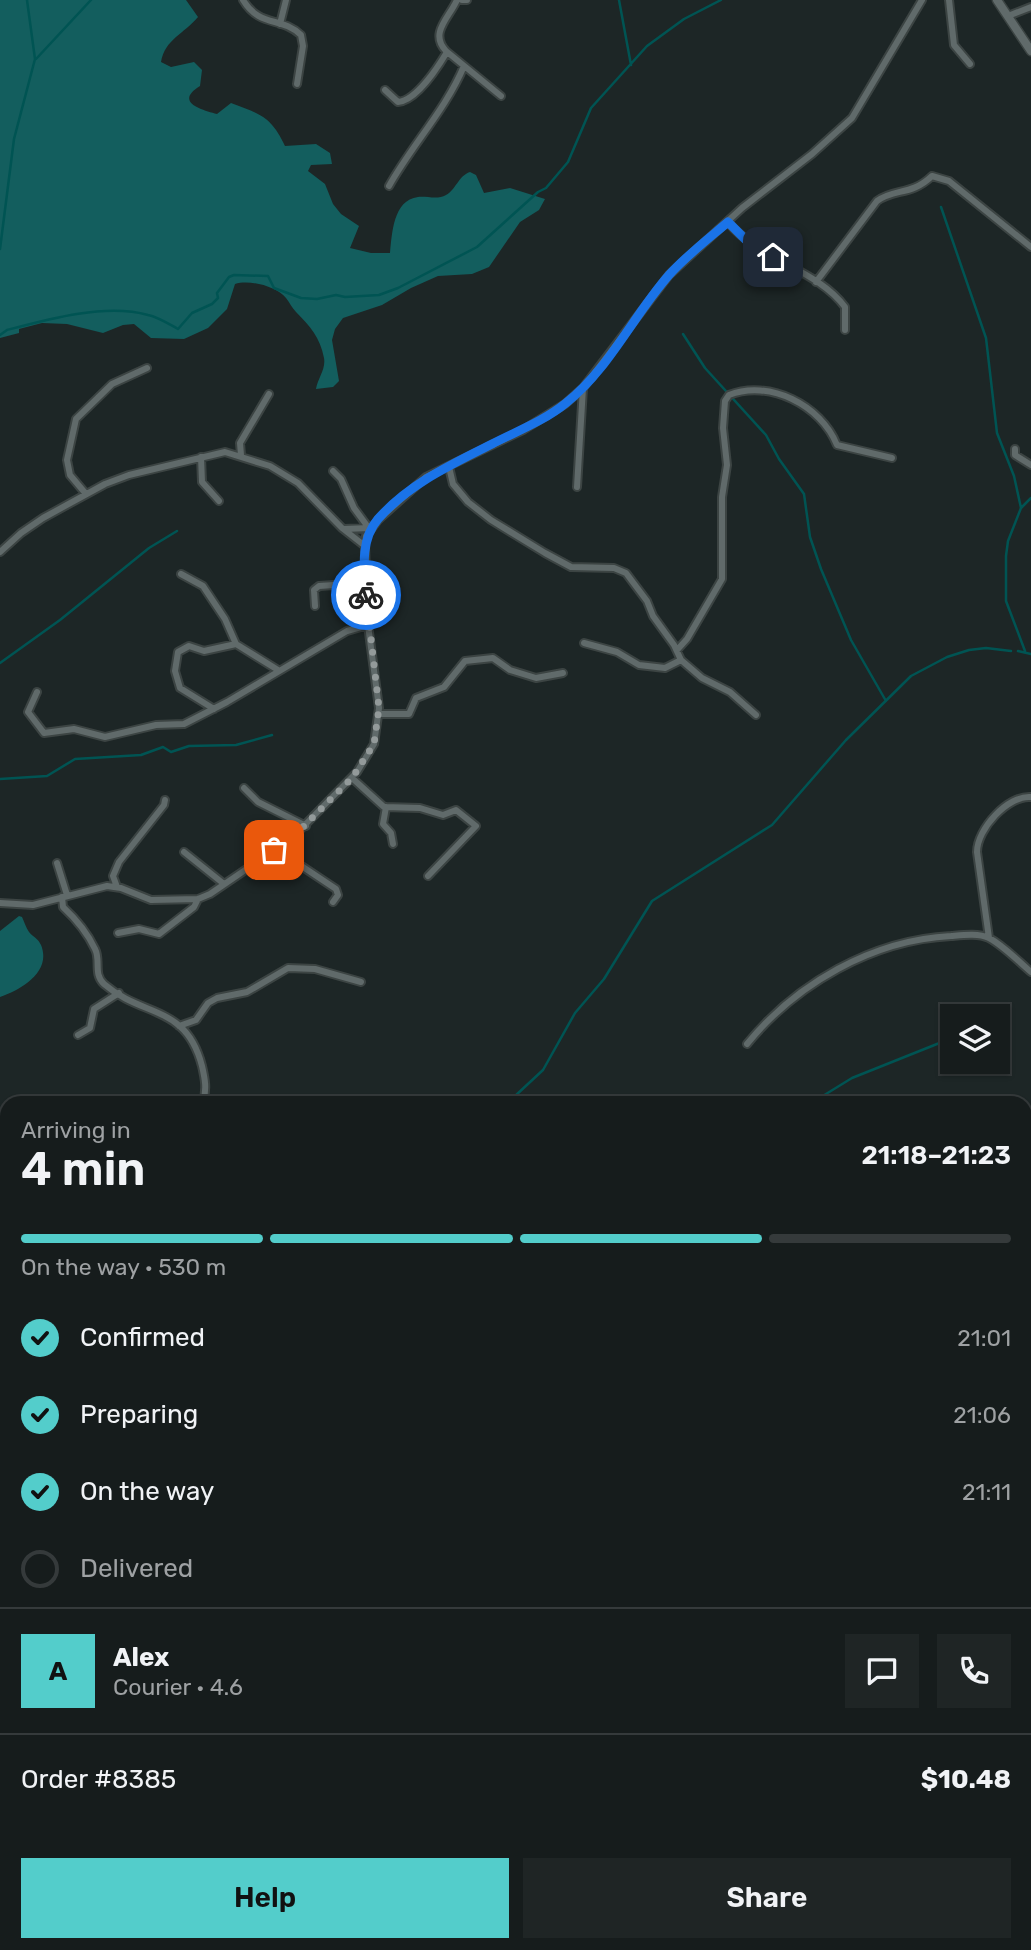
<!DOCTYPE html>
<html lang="en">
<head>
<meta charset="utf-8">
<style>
  body { margin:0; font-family:Rubik,sans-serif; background:#1f2525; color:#f1f3f6; height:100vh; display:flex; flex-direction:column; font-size:26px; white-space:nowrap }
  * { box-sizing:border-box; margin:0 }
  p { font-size:23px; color:#9ea1a3 }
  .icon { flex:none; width:38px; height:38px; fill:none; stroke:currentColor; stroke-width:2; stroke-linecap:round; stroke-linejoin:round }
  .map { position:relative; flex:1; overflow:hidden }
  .panel { position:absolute; left:0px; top:1096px; width:1032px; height:856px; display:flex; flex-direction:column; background:#161c1c; border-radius:21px 21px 0 0; box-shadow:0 2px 5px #0004,0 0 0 2px #353a3b }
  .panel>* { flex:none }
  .buttons { position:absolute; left:940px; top:1004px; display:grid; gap:14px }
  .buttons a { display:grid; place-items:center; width:70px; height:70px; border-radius:0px; background:#161c1c; box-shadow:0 2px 5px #0004,0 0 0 2px #353a3b; font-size:35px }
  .pin { position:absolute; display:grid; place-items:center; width:60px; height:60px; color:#fff; margin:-30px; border-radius:14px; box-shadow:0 4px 10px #0006 }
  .courier { position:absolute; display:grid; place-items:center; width:70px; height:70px; margin:-35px; border:5px solid #1a73e8; border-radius:50%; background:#fff; color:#222; box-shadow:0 2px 9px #0007 }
  .headline em { font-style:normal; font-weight:600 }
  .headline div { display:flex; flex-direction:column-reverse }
  .headline { display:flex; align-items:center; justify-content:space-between; height:119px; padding:0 21px }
  h1 { font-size:46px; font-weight:600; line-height:52px }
  .bar { display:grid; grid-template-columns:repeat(4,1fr); gap:10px 7px; align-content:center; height:84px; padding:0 21px }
  .bar i { height:9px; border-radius:5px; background:#353a3b }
  .bar .selected { background:#53cdcb }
  .bar p { grid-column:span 4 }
  .line { display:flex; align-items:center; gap:18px; padding:0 21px; border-top:2px solid #353a3b }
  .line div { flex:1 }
  .round { display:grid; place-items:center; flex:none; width:74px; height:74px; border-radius:0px; background:#1f2525 }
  ol { padding:0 21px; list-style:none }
  li { display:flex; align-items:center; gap:21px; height:77px }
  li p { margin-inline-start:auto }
  li .icon { padding:7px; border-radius:50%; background:#53cdcb; color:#111; stroke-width:4 }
  li:last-child { color:#9ea1a3 }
  li i { width:38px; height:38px; border:4px solid #353a3b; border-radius:50% }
  .primary-button { display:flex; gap:14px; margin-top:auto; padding:14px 21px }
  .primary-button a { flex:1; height:80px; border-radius:0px; background:#53cdcb; color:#111; font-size:28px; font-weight:600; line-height:80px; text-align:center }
  .primary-button a+a { background:#1f2525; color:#f1f3f6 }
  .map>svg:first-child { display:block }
  .forest { fill:#135e5e }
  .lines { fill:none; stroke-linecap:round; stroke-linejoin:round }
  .stream { stroke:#005453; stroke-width:2.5 }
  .river { stroke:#005453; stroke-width:14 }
  .minor-casing { stroke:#3c4443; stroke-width:10 }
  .tertiary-casing { stroke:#3c4443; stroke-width:11 }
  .minor { stroke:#606a6a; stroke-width:6 }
  .tertiary { stroke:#606a6a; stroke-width:8 }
  .done { stroke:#939a9a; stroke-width:7; stroke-dasharray:0 12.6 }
  .route { stroke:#1a73e8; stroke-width:9 }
</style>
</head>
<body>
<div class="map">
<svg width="1031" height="1950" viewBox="0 0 1031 1950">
  <rect width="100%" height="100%" fill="#1d2626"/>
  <path class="forest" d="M 0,0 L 186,0 L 198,17 C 184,34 165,39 161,62 L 171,67 L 194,62 L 202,70 L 200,86 C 174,102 201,110 217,114 L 231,103 C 260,114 271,116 285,146 L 316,144 L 330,153 L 332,164 L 311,165 L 308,171 L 325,184 L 333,204 L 341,214 L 359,226 L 350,248 L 371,253 L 390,253 C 392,234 393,200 418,197 C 427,196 438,200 446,195 C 456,190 458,176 470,172 L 476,175 L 484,193 L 510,188 L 545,199 L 539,210 L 520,222 L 489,267 L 472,274 L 438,276 L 411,288 L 382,305 L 343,318 L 335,329 L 332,340 L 339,381 L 333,387 L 316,389 C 318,378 326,369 324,358 C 320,337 310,326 296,312 C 292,308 290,303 286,298 C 277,287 250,279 235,284 L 227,309 L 208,328 L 184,339 L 151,338 L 134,324 L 123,325 L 103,333 L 67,324 L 42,323 L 19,329 L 19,333 L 0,338 Z
    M 19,916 L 22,917 C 24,921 26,928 29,932 C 33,937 38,938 41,945 C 52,972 21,990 0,997 L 0,931 Z"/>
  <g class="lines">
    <path class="stream" d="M 619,0 L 631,65
      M 36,59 L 91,0
      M 941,207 L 986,338 L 997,433 L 1014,476 L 1021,508
      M 0,249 L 14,139 L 35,59 L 27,0
      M 683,334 L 705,368 L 766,435 L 779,459 L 804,494 L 810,537 L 821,569 L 851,640 L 886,701
      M 0,335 L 7,330 C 48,319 106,303 148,315 C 158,317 169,324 178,329 L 192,313 L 212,304 L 218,298 L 217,293 L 229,277 L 234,275 L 268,276 L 274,288 L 301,298 L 317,299 L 336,295 L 345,297 L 379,295 L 398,288 L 477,247 L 538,192 L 546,188 L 568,162 L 591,108 L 647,46 L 684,19 L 721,0
      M 1018,651 L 1031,654
      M 1025,651 L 1006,601 L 1006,556 L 1008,541 L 1021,508 L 1031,498
      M 0,663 L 60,620 L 149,548 L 177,531
      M 0,779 L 47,776 L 75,759 L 141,755 L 163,747 L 171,752 L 189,746 L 236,745 L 272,735
      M 972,1017 L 978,1010
      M 114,1098 L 115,1102
      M 512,1102 L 515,1096 L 543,1070 L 575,1013 L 604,979 L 652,901 L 772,825 L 846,740 L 911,676 L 947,657 L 969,650 L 986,648 L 1011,651
      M 813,1102 L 852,1078 L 952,1038
      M 1026,1156 L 1031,1149
      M 0,1224 L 7,1221
      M 1026,1240 L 1031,1236
      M 0,1469 L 7,1461
      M 1026,1721 L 1031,1715
      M 349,1950 L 358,1944"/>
    <path class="river" d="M 0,1678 L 7,1687
      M 61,1944 L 62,1950"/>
    <g class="minor-casing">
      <path id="minor" d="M 243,0 C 260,28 281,16 301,35 L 303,46 L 297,84
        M 457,0 C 449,18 429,33 446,51 L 501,96
        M 462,0 L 467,0
        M 949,0 L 954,45 L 970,64
        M 1008,16 L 1031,7
        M 280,24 L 286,0
        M 385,90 L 398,102 C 416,101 438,67 447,52
        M 389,186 C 412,145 446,109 464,66
        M 728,222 C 759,260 817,269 845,307 L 845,330
        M 816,282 L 877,201 C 895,188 911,196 932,176 L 949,181 L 1031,247
        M 1015,449 L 1015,455 L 1031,465
        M 241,455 L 240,443 L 269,394
        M 201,457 L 202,482 L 219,501
        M 449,467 L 453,484 L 468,502 L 491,520 L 545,553 L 571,567 L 614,568 L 626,573 L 647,601 L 653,616 L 674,645 L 681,660 L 702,678 L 730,692 L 756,715
        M 333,471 L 341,479 L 354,508 L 368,527
        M 577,487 L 583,388
        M 86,494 L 70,475 L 67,460 L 76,419 L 112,384 L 147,368
        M 344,529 L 369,528
        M 0,552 L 21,533 L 43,518 L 105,484 L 129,475 L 225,452 L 270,466 L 298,483 L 342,528 L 365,546
        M 181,574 L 203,586 L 225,619 L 236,644 L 278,670
        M 315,606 L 314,590 L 319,586 L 365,583
        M 584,643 L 617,652 L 639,665 L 665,668 L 681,660
        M 677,650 L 687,639 L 722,579 L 722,497 L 727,465 L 723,428 L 725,401 L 729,395 C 769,379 821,405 837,445 L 892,458
        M 37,692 L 28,712 L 44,733 L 74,729 L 105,737 L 156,725 L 184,724 L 227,702 L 347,631 L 368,625
        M 214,709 L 180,688 L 175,671 L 178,652 L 189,646 L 204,651 L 236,644
        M 378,714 L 409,714 L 416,698 L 444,687 L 465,661 L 493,658 L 510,670 L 536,678 L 563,673
        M 352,778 L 384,807 L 420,808 L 443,815 L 456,810 L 476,826 L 428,876
        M 244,788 L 258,802 L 306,826
        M 386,807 L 383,824 L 391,833 L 393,844
        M 282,846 L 291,859 L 336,889 L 338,895 L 333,902
        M 184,852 L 224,884
        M 57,863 L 67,895
        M 117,887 L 113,876 L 119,862 L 164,805 L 165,800
        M 62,897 L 63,907 C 76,919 87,932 95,949 C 101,960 93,974 104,984 C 143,1018 186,1004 202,1066 C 205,1079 207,1089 203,1102
        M 0,903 L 33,905 L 107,886 L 121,888 L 151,900 L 198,899 L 210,894 L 292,838 L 357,772 L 374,744 L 379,708 L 368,625 L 365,546 L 366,536 L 378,520 L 426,477 L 523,430 L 565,404 L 583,388 L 669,275 L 742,208 L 812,154 L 852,118 L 922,0
        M 118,933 L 139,929 L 159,934 L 194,907 L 198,899
        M 989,938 L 977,852 C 977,829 1008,795 1031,797
        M 179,1026 L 196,1020 L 208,1003 L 217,998 L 247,992 L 288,968 L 315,969 L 361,982
        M 78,1035 L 90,1028 L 94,1009 L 119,993
        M 747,1044 C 796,984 872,940 951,936 C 963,935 978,933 989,938 C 1004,946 1018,961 1031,972
        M 0,1347 L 7,1342
        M 1026,1357 L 1031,1357
        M 1026,1493 L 1031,1479
        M 1026,1569 L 1031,1568
        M 1026,1620 L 1031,1623
        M 242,1950 L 245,1944
        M 439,1950 L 442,1944
        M 715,1950 L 730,1944"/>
    </g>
    <g class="tertiary-casing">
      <path id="tertiary" d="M 997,0 L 1031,51"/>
    </g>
    <use href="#minor" class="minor"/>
    <use href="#tertiary" class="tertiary"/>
  </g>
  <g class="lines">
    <path class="done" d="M 274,850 L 292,838 L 352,778 L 374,744 L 379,708 L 366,595"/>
    <path class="route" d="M 366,595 C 364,569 360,540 378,519 C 409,484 450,465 492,444 C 517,431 544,421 566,403 C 609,369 633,316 669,275 C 686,256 708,239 728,222 L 746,240 L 773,257"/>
  </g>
</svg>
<div class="buttons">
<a><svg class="icon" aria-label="layers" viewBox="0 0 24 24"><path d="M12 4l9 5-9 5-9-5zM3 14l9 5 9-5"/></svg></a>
</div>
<div class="pin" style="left:274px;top:850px;background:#ea580c"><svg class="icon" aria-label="bag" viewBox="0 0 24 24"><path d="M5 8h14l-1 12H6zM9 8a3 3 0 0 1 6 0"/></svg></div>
<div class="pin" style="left:773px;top:257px;background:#1f2937"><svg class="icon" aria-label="home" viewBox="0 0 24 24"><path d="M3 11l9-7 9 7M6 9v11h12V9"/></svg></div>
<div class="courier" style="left:366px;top:595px"><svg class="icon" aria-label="bike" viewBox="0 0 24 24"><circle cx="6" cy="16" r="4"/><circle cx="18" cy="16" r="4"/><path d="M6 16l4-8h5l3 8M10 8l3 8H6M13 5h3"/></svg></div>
<section class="panel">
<div class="headline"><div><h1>4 min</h1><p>Arriving in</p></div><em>21:18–21:23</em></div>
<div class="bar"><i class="selected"></i><i class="selected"></i><i class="selected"></i><i></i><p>On the way · 530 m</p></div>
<ol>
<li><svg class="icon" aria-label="check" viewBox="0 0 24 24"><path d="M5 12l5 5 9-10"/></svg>Confirmed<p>21:01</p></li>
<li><svg class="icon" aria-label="check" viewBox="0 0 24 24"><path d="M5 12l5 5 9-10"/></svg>Preparing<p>21:06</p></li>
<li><svg class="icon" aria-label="check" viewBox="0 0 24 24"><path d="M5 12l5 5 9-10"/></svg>On the way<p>21:11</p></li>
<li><i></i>Delivered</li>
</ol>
<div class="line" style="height:126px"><b class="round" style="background:#53cdcb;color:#111">A</b><div><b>Alex</b><p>Courier · 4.6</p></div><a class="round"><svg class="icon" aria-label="chat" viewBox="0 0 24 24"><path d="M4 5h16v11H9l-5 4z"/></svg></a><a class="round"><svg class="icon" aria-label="phone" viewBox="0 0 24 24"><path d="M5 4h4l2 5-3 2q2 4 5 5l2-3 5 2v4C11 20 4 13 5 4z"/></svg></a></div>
<div class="line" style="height:91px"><div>Order #8385</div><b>$10.48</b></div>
<div class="primary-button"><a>Help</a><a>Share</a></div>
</section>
</div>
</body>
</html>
